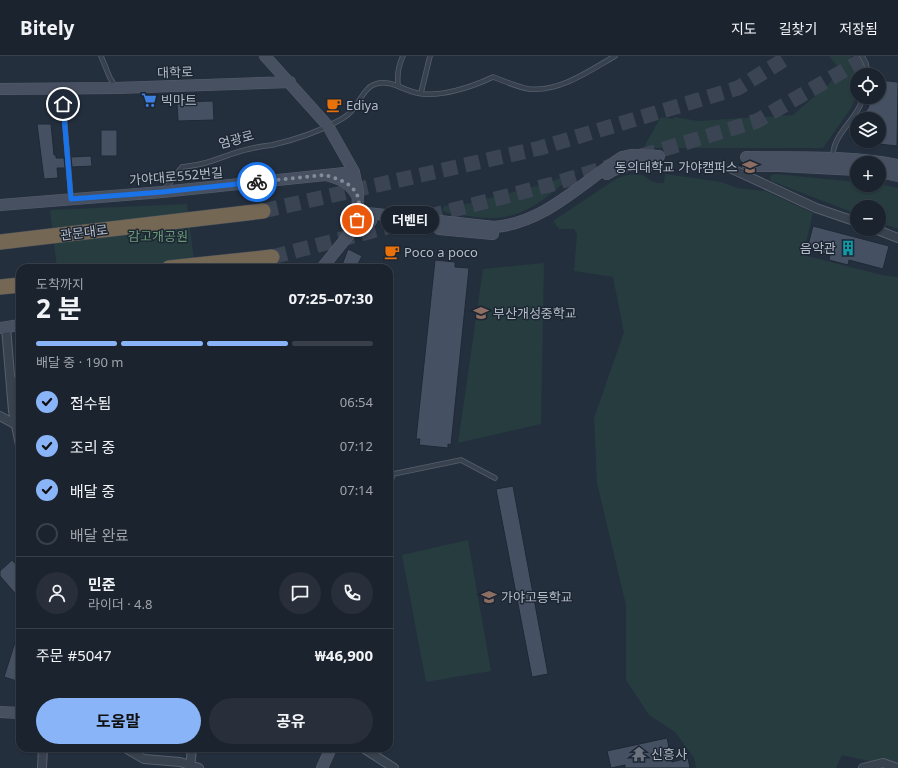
<!DOCTYPE html>
<html lang="ko">
<head>
<meta charset="utf-8">
<style>
  body { margin:0; font-family:"Noto Sans","Noto Sans KR",sans-serif; background:#282f3a; color:#f1f3f6; height:100vh; display:flex; flex-direction:column; font-size:15px; white-space:nowrap }
  * { box-sizing:border-box; margin:0 }
  p { font-size:13px; color:#a0a4aa }
  .icon { flex:none; width:22px; height:22px; fill:none; stroke:currentColor; stroke-width:2; stroke-linecap:round; stroke-linejoin:round }
  .map { position:relative; flex:1; overflow:hidden }
  .panel { position:absolute; left:16px; top:208px; width:377px; height:488px; display:flex; flex-direction:column; background:#1b232e; border-radius:12px; box-shadow:0 1px 3px #0004,0 0 0 1px #39404a }
  .panel>* { flex:none }
  .tools { position:absolute; left:850px; top:12px; display:grid; gap:8px }
  .tools a { display:grid; place-items:center; width:36px; height:36px; border-radius:50%; background:#1b232e; box-shadow:0 1px 3px #0004,0 0 0 1px #39404a; font-size:20px }
  .pin { position:absolute; display:grid; place-items:center; width:34px; height:34px; color:#fff; margin:-17px; border:2px solid #fff; border-radius:50%; box-shadow:0 1px 4px #0007 }
  .courier { position:absolute; display:grid; place-items:center; width:40px; height:40px; margin:-20px; border:3px solid #1a73e8; border-radius:50%; background:#fff; color:#222; box-shadow:0 1px 5px #0007 }
  .bubble { position:absolute; height:28px; border-radius:14px; background:#1b232e; box-shadow:0 1px 3px #0004,0 0 0 1px #39404a; font-size:13px; font-weight:700; line-height:28px; text-align:center }
  .headline em { font-style:normal; font-weight:700 }
  .headline div { display:flex; flex-direction:column-reverse }
  .headline { display:flex; align-items:center; justify-content:space-between; height:68px; padding:0 20px }
  h1 { font-size:26px; font-weight:700; line-height:30px }
  .bar { display:grid; grid-template-columns:repeat(4,1fr); gap:6px 4px; align-content:center; height:48px; padding:0 20px }
  .bar i { height:5px; border-radius:3px; background:#39404a }
  .bar .active { background:#8ab4f8 }
  .bar p { grid-column:span 4 }
  .line { display:flex; align-items:center; gap:10px; padding:0 20px; border-top:1px solid #39404a }
  .line div { flex:1 }
  .round { display:grid; place-items:center; flex:none; width:42px; height:42px; border-radius:21px; background:#282f3a }
  ol { padding:0 20px; list-style:none }
  li { display:flex; align-items:center; gap:12px; height:44px }
  li p { margin-inline-start:auto }
  li .icon { padding:4px; border-radius:50%; background:#8ab4f8; color:#111; stroke-width:4 }
  li:last-child { color:#a0a4aa }
  li i { width:22px; height:22px; border:2px solid #39404a; border-radius:50% }
  .button { display:flex; gap:8px; margin-top:auto; padding:8px 20px }
  .button a { flex:1; height:46px; border-radius:24px; background:#8ab4f8; color:#111; font-size:16px; font-weight:700; line-height:46px; text-align:center }
  .button a+a { background:#282f3a; color:#f1f3f6 }
  header { display:flex; align-items:center; gap:24px; box-sizing:border-box; height:56px; padding:0 20px; background:#1b232e; border-bottom:1px solid #39404a }
  header strong { font-size:19px }
  nav { display:flex; gap:22px; margin-inline-start:auto; font-size:14px }
  .map>svg:first-child { display:block }
  .green { fill:#263c3f }
  .building { fill:#455162; stroke:#1f2835 }
  .lines { fill:none; stroke-linecap:round; stroke-linejoin:round }
  .highway-tunnel { stroke:#3a4453; stroke-width:15; stroke-dasharray:15 8; stroke-linecap:butt }
  .lane-casing { stroke:#565f6c; stroke-width:5.5 }
  .street-casing { stroke:#565f6c; stroke-width:10 }
  .secondary-casing { stroke:#565f6c; stroke-width:12 }
  .highway-casing { stroke:#434c59; stroke-width:16 }
  .lane { stroke:#38414e; stroke-width:4 }
  .street { stroke:#38414e; stroke-width:8 }
  .secondary { stroke:#465061; stroke-width:11 }
  .highway { stroke:#746855; stroke-width:15 }
  .done { stroke:#828b98; stroke-width:4; stroke-dasharray:0 7.2 }
  .route { stroke:#1a73e8; stroke-width:5 }
  .labels { text-anchor:middle; dominant-baseline:central; stroke-width:3; stroke-linejoin:round; paint-order:stroke }
  .street-label { font-size:13px; fill:#b4bcc9; stroke:#1d2633 }
  .poi-label { font-size:13px; fill:#b4bcc9; stroke:#1d2633; text-anchor:start }
  .park-label { font-size:13px; fill:#6b9a76; stroke:#1d2633 }
</style>
</head>
<body>
<header>
<strong>Bitely</strong>
<nav><a>지도</a><a>길찾기</a><a>저장됨</a></nav>
</header>
<div class="map">
<svg width="898" height="712" viewBox="0 0 898 712">
  <rect width="100%" height="100%" fill="#242f3e"/>
  <path class="green" d="M 829,0 L 851,0 L 859,11 L 860,19 L 857,19 L 857,38 L 851,52 L 823,92 L 645,92 L 645,89 L 661,61 L 673,63 L 675,61 L 698,65 L 793,59 L 831,26 L 838,11 Z
    M 579,114 C 554,135 528,162 493,162 C 478,162 462,159 447,157 L 443,155 L 444,150 L 466,148 L 548,127 Z
    M 665,118 L 721,126 L 737,132 L 765,135 L 813,157 L 804,195 L 805,198 L 807,200 L 882,219 L 898,221 L 898,712 L 880,712 L 869,705 L 842,699 L 836,712 L 696,712 L 694,702 L 675,676 L 649,659 L 626,624 L 626,549 L 597,427 L 594,362 L 624,276 L 613,221 L 574,215 L 577,178 L 574,173 L 559,173 L 553,165 L 616,123 C 623,120 634,117 642,119 C 651,123 651,128 664,127 Z
    M 775,118 L 857,126 L 857,129 L 879,128 L 898,132 L 898,173 L 879,166 L 879,151 L 857,151 L 857,158 L 771,125 L 770,120 Z
    M 187,148 L 195,212 L 57,212 L 50,154 Z
    M 544,207 L 541,368 L 458,387 L 483,213 Z
    M 468,484 L 491,615 L 426,626 L 402,499 Z"/>
  <path class="building" d="M 879,24 L 898,26 L 897,90 L 879,88 L 879,63 L 860,63 L 868,52 L 872,41 L 879,41 Z
    M 213,45 L 214,64 L 178,65 L 177,46 Z
    M 37,68 L 51,68 L 54,99 L 56,99 L 56,102 L 64,102 L 65,112 L 57,112 L 58,122 L 44,123 Z
    M 101,74 L 117,74 L 117,100 L 101,100 Z
    M 91,100 L 92,110 L 72,111 L 71,101 Z
    M 813,170 L 889,190 L 883,213 L 849,204 L 848,209 L 829,204 L 830,199 L 807,193 Z
    M 348,193 L 362,200 L 356,212 L 341,212 Z
    M 435,204 L 455,206 L 455,211 L 469,212 L 451,389 L 448,388 L 448,392 L 419,389 L 420,383 L 416,383 Z
    M 513,430 L 548,618 L 532,621 L 496,433 Z
    M 12,504 L 20,513 L 20,543 L 0,520 L 0,515 Z
    M 18,577 L 20,577 L 20,626 L 4,621 Z
    M 667,682 L 672,706 L 688,702 L 690,712 L 625,712 L 625,709 L 611,712 L 607,695 Z"/>
  <g class="lines">
    <path class="highway-tunnel" d="M 641,100 L 757,65 L 869,0
      M 263,155 L 540,92 L 738,32 L 790,0
      M 272,201 L 553,128 L 611,110"/>
    <g class="lane-casing">
      <path id="lane" d="M 101,0 L 110,22 L 115,30
        M 862,0 L 866,7 L 868,19
        M 398,29 C 397,19 398,10 403,0
        M 62,33 L 71,142
        M 421,37 L 430,0
        M 833,102 C 832,84 846,72 855,58 C 859,53 861,47 864,41
        M 165,133 L 182,111 C 189,110 198,109 205,107 C 220,103 234,96 249,93 C 256,91 265,90 272,89 C 294,84 318,76 338,65 C 344,62 350,58 354,52 C 360,45 364,33 373,29 C 389,22 402,34 417,37 C 439,42 472,31 493,21 C 504,25 517,31 529,33 C 560,36 589,15 615,0
        M 389,432 L 393,418 L 461,404 L 495,422"/>
    </g>
    <g class="street-casing">
      <path id="street" d="M 732,113 L 816,152 L 857,166
        M 875,173 L 898,182
        M 6,271 L 13,355 L 20,389 L 20,399
        M 11,333 L 20,321
        M 0,360 L 18,370
        M 125,692 L 144,703 L 180,706 L 199,712
        M 363,692 L 394,712
        M 42,712 L 43,692
        M 190,712 L 192,692
        M 863,712 L 883,707 L 897,712"/>
    </g>
    <g class="secondary-casing">
      <path id="secondary" d="M 265,0 L 328,70 L 354,116 L 358,136 L 357,164 L 351,176 L 322,212
        M 0,33 L 116,32 L 290,26
        M 746,101 C 796,102 848,99 898,109
        M 748,110 L 780,110 L 857,114
        M 879,116 L 898,120
        M 607,118 C 623,107 640,109 657,109
        M 329,120 C 344,124 350,128 358,141
        M 0,149 L 162,136 L 354,116
        M 358,156 L 494,171 C 545,167 581,127 622,101 L 631,99 L 659,100
        M 439,173 L 493,178
        M 351,176 L 371,165
        M 0,272 L 20,269
        M 0,656 L 20,657
        M 322,712 L 331,692"/>
    </g>
    <g class="highway-casing">
      <path id="highway" d="M 0,186 L 263,155
        M 169,212 L 272,201
        M 0,231 L 20,229"/>
    </g>
    <use href="#lane" class="lane"/>
    <use href="#street" class="street"/>
    <use href="#secondary" class="secondary"/>
    <use href="#highway" class="highway"/>
  </g>
  <g class="lines">
    <path class="done" d="M 257,126 L 325,119 C 338,123 353,127 358,141 C 360,148 358,157 357,164"/>
    <path class="route" d="M 63,48 L 71,143 L 162,136 L 257,126"/>
  </g>
  <defs>
    <g id="supermarket-bare" transform="scale(1.2)"><path d="M-6-5.5h2.5l.6 2H6L4.5 2H-2.5L-4.4-4H-6ZM-1.5 3.2a1.3 1.3 0 1 0 .1 0ZM3 3.2a1.3 1.3 0 1 0 .1 0Z" fill="#3f7fe0" stroke="#1d2633" stroke-width="2.5" paint-order="stroke"/></g>
    <g id="cafe-bare" transform="scale(1.2)"><path d="M-5.5-4.5H6V0H3Q3 3.5 0 3.5H-2.5Q-5.5 3.5-5.5 0ZM3-3.2v2h1.7v-2ZM-6 4.5H4V6H-6Z" fill="#e8710a" stroke="#1d2633" stroke-width="2.5" paint-order="stroke"/></g>
    <g id="university-bare" transform="scale(1.2)"><path d="M0-5L7-2L0 1L-7-2ZM-4 1L0 2.5L4 1V4Q0 6-4 4Z" fill="#8d6e63" stroke="#1d2633" stroke-width="2.5" paint-order="stroke"/></g>
    <g id="building-bare" transform="scale(1.2)"><path d="M-4-6H4V6H1V3H-1V6H-4ZM-2.5-4.3h1.7v1.8h-1.7ZM.8-4.3h1.7v1.8H.8ZM-2.5-1h1.7V.8h-1.7ZM.8-1h1.7V.8H.8Z" fill="#0f9aa8" stroke="#1d2633" stroke-width="2.5" paint-order="stroke"/></g>
    <g id="school-bare" transform="scale(1.2)"><path d="M0-5L7-2L0 1L-7-2ZM-4 1L0 2.5L4 1V4Q0 6-4 4Z" fill="#8d6e63" stroke="#1d2633" stroke-width="2.5" paint-order="stroke"/></g>
    <g id="temple-bare" transform="scale(1.2)"><path d="M0-6L5-2H3V0L6.5 2.5H4V6H1.5V3h-3V6H-4V2.5H-6.5L-3 0V-2H-5Z" fill="#6b7280" stroke="#1d2633" stroke-width="2.5" paint-order="stroke"/></g>
  </defs>
  <g fill-rule="evenodd">
    <use href="#supermarket-bare" x="149" y="44"/>
    <use href="#cafe-bare" x="334" y="49"/>
    <use href="#university-bare" x="750" y="111"/>
    <use href="#building-bare" x="848" y="192"/>
    <use href="#cafe-bare" x="392" y="196"/>
    <use href="#school-bare" x="481" y="257"/>
    <use href="#school-bare" x="489" y="541"/>
    <use href="#temple-bare" x="639" y="698"/>
  </g>
  <g class="labels">
    <g class="street-label">
      <text transform="translate(175 16) rotate(-2)">대학로</text>
      <text transform="translate(236 83) rotate(-15)">엄광로</text>
      <text transform="translate(176 120) rotate(-5)">가야대로552번길</text>
      <text transform="translate(84 176) rotate(-7)">관문대로</text>
    </g>
    <g class="poi-label">
      <text x="161" y="44">빅마트</text>
      <text x="346" y="49">Ediya</text>
      <text x="738" y="111" text-anchor="end">동의대학교 가야캠퍼스</text>
      <text x="836" y="192" text-anchor="end">음악관</text>
      <text x="404" y="196">Poco a poco</text>
      <text x="493" y="257">부산개성중학교</text>
      <text x="501" y="541">가야고등학교</text>
      <text x="651" y="698">신흥사</text>
    </g>
    <g class="park-label">
      <text x="158" y="180">감고개공원</text>
    </g>
  </g>
</svg>
<div class="tools">
<a><svg class="icon" aria-label="locate" viewBox="0 0 24 24"><circle cx="12" cy="12" r="6"/><path d="M12 2v4M12 18v4M2 12h4M18 12h4"/></svg></a>
<a><svg class="icon" aria-label="layers" viewBox="0 0 24 24"><path d="M12 4l9 5-9 5-9-5zM3 14l9 5 9-5"/></svg></a>
<a>+</a>
<a>−</a>
</div>
<div class="pin" style="left:357px;top:164px;background:#ea580c"><svg class="icon" aria-label="bag" viewBox="0 0 24 24"><path d="M5 8h14l-1 12H6zM9 8a3 3 0 0 1 6 0"/></svg></div>
<div class="pin" style="left:63px;top:48px;background:#1f2937"><svg class="icon" aria-label="home" viewBox="0 0 24 24"><path d="M3 11l9-7 9 7M6 9v11h12V9"/></svg></div>
<div class="courier" style="left:257px;top:126px"><svg class="icon" aria-label="bike" viewBox="0 0 24 24"><circle cx="6" cy="16" r="4"/><circle cx="18" cy="16" r="4"/><path d="M6 16l4-8h5l3 8M10 8l3 8H6M13 5h3"/></svg></div>
<div class="bubble" style="left:381px;top:150px;width:58px">더벤티</div>
<section class="panel">
<div class="headline"><div><h1>2 분</h1><p>도착까지</p></div><em>07:25–07:30</em></div>
<div class="bar"><i class="active"></i><i class="active"></i><i class="active"></i><i></i><p>배달 중 · 190 m</p></div>
<ol>
<li><svg class="icon" aria-label="check" viewBox="0 0 24 24"><path d="M5 12l5 5 9-10"/></svg>접수됨<p>06:54</p></li>
<li><svg class="icon" aria-label="check" viewBox="0 0 24 24"><path d="M5 12l5 5 9-10"/></svg>조리 중<p>07:12</p></li>
<li><svg class="icon" aria-label="check" viewBox="0 0 24 24"><path d="M5 12l5 5 9-10"/></svg>배달 중<p>07:14</p></li>
<li><i></i>배달 완료</li>
</ol>
<div class="line" style="height:72px"><a class="round"><svg class="icon" aria-label="person" viewBox="0 0 24 24"><circle cx="12" cy="8" r="4"/><path d="M4 21q1-7 8-7t8 7"/></svg></a><div><b>민준</b><p>라이더 · 4.8</p></div><a class="round"><svg class="icon" aria-label="chat" viewBox="0 0 24 24"><path d="M4 5h16v11H9l-5 4z"/></svg></a><a class="round"><svg class="icon" aria-label="phone" viewBox="0 0 24 24"><path d="M5 4h4l2 5-3 2q2 4 5 5l2-3 5 2v4C11 20 4 13 5 4z"/></svg></a></div>
<div class="line" style="height:52px"><div>주문 #5047</div><b>₩46,900</b></div>
<div class="button"><a>도움말</a><a>공유</a></div>
</section>
</div>
</body>
</html>
